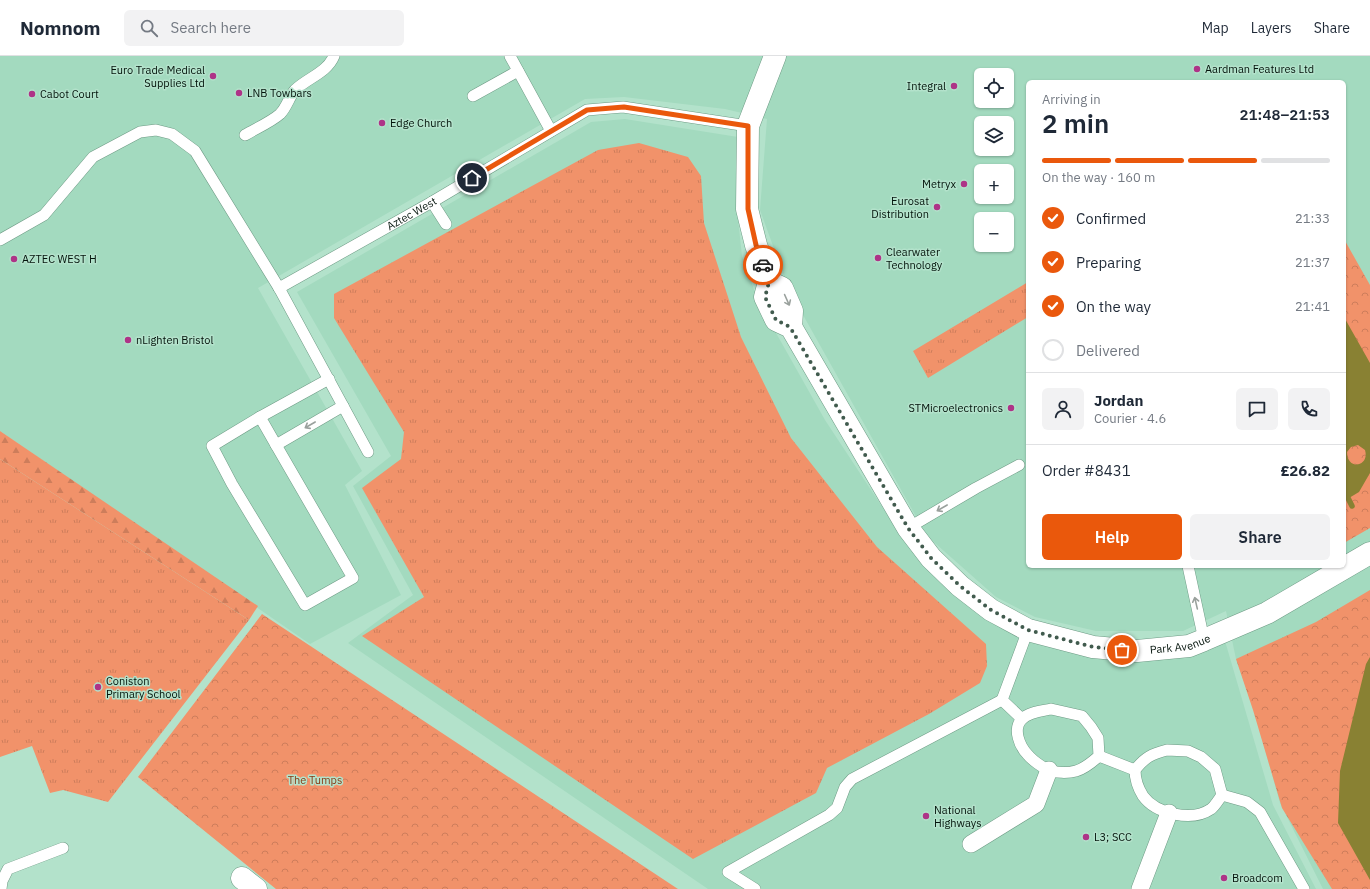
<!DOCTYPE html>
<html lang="en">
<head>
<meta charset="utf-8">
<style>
  body { margin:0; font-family:"IBM Plex Sans",sans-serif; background:#f2f2f3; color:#1f2937; height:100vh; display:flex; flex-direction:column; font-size:15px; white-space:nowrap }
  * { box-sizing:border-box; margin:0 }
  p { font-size:13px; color:#747a83 }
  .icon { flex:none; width:22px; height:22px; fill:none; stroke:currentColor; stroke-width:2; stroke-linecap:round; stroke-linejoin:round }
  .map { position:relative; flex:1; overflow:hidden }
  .side { position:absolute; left:1026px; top:24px; width:320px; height:488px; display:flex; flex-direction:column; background:#fff; border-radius:6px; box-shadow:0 1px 3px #0004 }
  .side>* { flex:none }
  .controls { position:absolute; left:974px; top:12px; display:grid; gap:8px }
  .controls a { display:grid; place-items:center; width:40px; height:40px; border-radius:6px; background:#fff; box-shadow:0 1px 3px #0004; font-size:20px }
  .pin { position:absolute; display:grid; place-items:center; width:34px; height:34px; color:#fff; margin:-17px; border:2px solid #fff; border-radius:50%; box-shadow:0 1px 4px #0007 }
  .courier { position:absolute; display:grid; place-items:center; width:40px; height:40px; margin:-20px; border:3px solid #ea580c; border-radius:50%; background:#fff; color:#222; box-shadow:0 1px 5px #0007 }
  .head em { font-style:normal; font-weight:600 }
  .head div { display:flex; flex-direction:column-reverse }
  .head { display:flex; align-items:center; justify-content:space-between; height:68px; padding:0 16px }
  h1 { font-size:26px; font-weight:600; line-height:30px }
  .bar { display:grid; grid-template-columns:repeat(4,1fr); gap:6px 4px; align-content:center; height:48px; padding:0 16px }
  .bar i { height:5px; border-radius:3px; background:#e0e1e3 }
  .bar .active { background:#ea580c }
  .bar p { grid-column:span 4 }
  .line { display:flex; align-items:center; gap:10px; padding:0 16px; border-top:1px solid #e0e1e3 }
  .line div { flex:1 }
  .round { display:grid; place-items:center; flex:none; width:42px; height:42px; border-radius:6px; background:#f2f2f3 }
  ol { padding:0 16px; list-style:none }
  li { display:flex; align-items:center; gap:12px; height:44px }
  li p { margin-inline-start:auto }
  li .icon { padding:4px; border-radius:50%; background:#ea580c; color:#fff; stroke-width:4 }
  li:last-child { color:#747a83 }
  li i { width:22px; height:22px; border:2px solid #e0e1e3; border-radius:50% }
  .primary-button { display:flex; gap:8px; margin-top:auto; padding:8px 16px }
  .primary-button a { flex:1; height:46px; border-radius:6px; background:#ea580c; color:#fff; font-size:16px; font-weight:600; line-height:46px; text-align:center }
  .primary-button a+a { background:#f2f2f3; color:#1f2937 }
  header { display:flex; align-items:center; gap:24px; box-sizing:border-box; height:56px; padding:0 20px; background:#fff; border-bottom:1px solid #e0e1e3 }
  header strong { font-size:19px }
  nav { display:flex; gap:22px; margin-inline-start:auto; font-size:14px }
  .search { width:280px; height:36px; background:#f2f2f3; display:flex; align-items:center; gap:10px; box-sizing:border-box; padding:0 14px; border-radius:6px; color:#747a83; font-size:15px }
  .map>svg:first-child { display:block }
  .built { fill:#a3dabf; fill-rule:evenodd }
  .grass { fill:url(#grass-tufts) }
  .forest { fill:url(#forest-firs) }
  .park { fill:url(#park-crowns) }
  .water { fill:#898133; fill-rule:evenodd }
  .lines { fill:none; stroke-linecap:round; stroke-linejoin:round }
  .stream { stroke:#898133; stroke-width:5.5 }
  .service-casing { stroke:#6e9b85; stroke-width:12 }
  .pedestrian-casing { stroke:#6e9b85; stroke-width:18 }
  .minor-casing { stroke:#6e9b85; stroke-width:23 }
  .tertiary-casing { stroke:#6e9b85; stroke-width:23 }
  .service { stroke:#fff; stroke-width:11 }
  .pedestrian { stroke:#fff; stroke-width:17 }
  .minor { stroke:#fff; stroke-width:22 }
  .tertiary { stroke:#fff; stroke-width:22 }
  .oneway { stroke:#9aa19d }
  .done { stroke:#415b4e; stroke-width:4; stroke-dasharray:0 7.2 }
  .route { stroke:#ea580c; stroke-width:5 }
  .poi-dot { fill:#ae3387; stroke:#b3e2cb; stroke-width:1.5 }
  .labels { text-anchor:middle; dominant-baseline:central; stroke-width:3; stroke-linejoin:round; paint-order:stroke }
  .poi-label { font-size:11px; fill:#03130b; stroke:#b3e2cb; text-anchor:start }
  .street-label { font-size:11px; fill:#03130b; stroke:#b3e2cb }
  .park-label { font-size:11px; fill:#863812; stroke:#b3e2cb }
</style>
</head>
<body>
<header>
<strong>Nomnom</strong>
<div class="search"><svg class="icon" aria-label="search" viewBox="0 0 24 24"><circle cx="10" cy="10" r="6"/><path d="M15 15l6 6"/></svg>Search here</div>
<nav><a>Map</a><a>Layers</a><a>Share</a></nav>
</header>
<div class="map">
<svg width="1370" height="833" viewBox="0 0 1370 833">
  <defs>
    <pattern id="grass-tufts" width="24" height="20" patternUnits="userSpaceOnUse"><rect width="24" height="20" fill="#f1926a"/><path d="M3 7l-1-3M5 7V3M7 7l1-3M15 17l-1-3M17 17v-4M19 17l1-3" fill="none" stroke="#cd7d5b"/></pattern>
    <pattern id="forest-firs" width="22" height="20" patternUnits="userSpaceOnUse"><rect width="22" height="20" fill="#f1926a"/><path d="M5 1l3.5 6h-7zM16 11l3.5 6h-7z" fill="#cd7d5b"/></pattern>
    <pattern id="park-crowns" width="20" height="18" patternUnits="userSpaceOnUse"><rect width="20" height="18" fill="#f1926a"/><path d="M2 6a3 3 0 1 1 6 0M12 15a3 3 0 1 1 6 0" fill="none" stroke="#cd7d5b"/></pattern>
  </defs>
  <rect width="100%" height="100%" fill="#b3e2cb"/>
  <path class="built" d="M 0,0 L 1370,0 L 1370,833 L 1323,833 L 1280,747 L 1254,654 L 1236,603 L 1226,555 L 1183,575 L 1096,575 L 1035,561 L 996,541 L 927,480 L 789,234 L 760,154 L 767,63 L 725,53 L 624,41 L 585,43 L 258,232 L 362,415 L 345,429 L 401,539 L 310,588 L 0,375 ZM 981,19 L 1007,19 L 1007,45 L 981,45 ZM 1028,26 L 1344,26 L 1344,510 L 1028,510 ZM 981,67 L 1007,67 L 1007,93 L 981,93 ZM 981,115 L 1007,115 L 1007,141 L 981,141 ZM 981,163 L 1007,163 L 1007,189 L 981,189 Z
    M 625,63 L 738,81 L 737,154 L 742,200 L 758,245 L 825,364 L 898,475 L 985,562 L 1034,587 L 1105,603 L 1178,601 L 1225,585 L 1273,749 L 1316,833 L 708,833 L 348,587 L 413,539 L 353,430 L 391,400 L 297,236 L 591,66 Z"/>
  <path class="grass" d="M 639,87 L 688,101 L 701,120 L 704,167 L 741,281 L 791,382 L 877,491 L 986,588 L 987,610 L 980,627 L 929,658 L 827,712 L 816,737 L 693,803 L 362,580 L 424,541 L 362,432 L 401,403 L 404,376 L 334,262 L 334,238 L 598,94 Z
    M 1028,226 L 1028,261 L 928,322 L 913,295 Z
    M 0,403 L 249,564 L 108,746 L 63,734 L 50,737 L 32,690 L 0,701 Z"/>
  <path class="forest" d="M 0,375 L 258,550 L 249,564 L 0,403 Z"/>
  <path class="park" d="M 1344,183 L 1370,229 L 1370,472 L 1344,487 Z
    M 1370,534 L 1370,833 L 1332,833 L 1282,752 L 1253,654 L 1236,603 L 1316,566 Z
    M 262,558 L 678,833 L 276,833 L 138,721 Z"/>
  <path class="water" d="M 1344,261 L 1370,307 L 1370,417 L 1359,436 L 1344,445 ZM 1358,389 L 1365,394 C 1370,411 1347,415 1347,396 L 1351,391 Z
    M 1370,601 L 1370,824 L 1338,767 L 1340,715 L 1366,608 Z"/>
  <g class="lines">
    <path class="stream" d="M 1348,442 L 1352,450"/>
    <g class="service-casing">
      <g id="service">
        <path d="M 510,0 L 551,75"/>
        <path d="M 473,40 L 518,15"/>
        <path d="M 245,79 C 255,73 271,66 280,58 C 287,51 289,41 295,34 C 307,22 327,17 334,0"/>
        <path d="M 432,146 L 446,168"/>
        <path d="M 0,184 L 44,159 L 93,101 L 140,76 L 156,74 L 172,78 L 195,95 L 279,232 L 368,396"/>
        <path id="s1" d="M 279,232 L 432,146 L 587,54 L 623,51 L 748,70"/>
        <path d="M 329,323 L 260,361 L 276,389 L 343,350"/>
        <path d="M 260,361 L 212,390 L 232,428 L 305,549 L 353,522 L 276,389"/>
        <path d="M 908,472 L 976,432 L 1019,409"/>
        <path d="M 1188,510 L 1204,584"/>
        <path d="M 1051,653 L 1082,660 L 1091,671 L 1098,682 L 1099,700 C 1092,706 1086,712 1076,715 C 1069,717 1055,717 1048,714 C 1042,711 1032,704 1028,699 C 1020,691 1012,673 1022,663 C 1029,656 1042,655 1051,653 Z"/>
        <path d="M 1022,663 L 1002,644 L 1028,574"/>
        <path d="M 1167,694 L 1188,695 L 1201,701 L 1215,713 L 1222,739 C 1219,743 1215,750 1211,753 C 1192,766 1156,758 1143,740 C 1138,732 1135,723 1135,714 C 1145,701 1152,698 1167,694 Z"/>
        <path d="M 1099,700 L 1135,714"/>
        <path d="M 1222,739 L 1247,746 L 1260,756 L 1304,833"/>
        <path d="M 1,833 L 2,825 L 8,813 L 63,792"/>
        <path d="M 755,833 L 728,816 L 829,759 L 837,752 L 845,731 L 852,723 L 1002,644"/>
      </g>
    </g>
    <g class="pedestrian-casing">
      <path id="pedestrian" d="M 971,788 L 1036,748 L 1049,714
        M 1140,833 L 1169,757"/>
    </g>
    <g class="minor-casing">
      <path id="minor" d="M 242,822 L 256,833"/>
    </g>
    <g class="tertiary-casing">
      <g id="tertiary">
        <path id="s2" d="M 775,0 L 748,70 L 747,153 L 756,189 L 769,226 L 765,241 L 776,264 L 791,271 L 908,472 L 931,502 L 960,530 L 991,554 L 1028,574 L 1093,591 L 1137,595 L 1189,590 L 1204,584 L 1267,557 L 1370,497"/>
        <path d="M 769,226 L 782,232 L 792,255 L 791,271"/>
      </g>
    </g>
    <use href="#service" class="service"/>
    <use href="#pedestrian" class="pedestrian"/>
    <use href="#minor" class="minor"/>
    <use href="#tertiary" class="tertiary"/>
  </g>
  <defs><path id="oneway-shaft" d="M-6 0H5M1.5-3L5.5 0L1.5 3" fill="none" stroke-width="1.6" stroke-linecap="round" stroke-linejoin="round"/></defs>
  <g class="oneway">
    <use href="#oneway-shaft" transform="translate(787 244) rotate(66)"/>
    <use href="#oneway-shaft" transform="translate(310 369) rotate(150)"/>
    <use href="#oneway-shaft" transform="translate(942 452) rotate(150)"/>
    <use href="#oneway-shaft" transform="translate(1196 547) rotate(-103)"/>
  </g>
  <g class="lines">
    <path class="done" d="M 763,209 L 769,226 L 765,241 L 776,264 L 790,271 L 908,472 L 931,502 L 960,530 L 991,554 L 1028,574 L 1093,591 L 1122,594"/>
    <path class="route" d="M 472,122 L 587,54 L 624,51 L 748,70 L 748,153 L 756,189 L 763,209"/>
  </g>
  <g class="poi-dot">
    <circle cx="1197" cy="13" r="4"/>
    <circle cx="213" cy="20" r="4"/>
    <circle cx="954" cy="30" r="4"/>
    <circle cx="239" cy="37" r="4"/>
    <circle cx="32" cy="38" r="4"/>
    <circle cx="382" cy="67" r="4"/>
    <circle cx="964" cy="128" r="4"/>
    <circle cx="937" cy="151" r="4"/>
    <circle cx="878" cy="202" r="4"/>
    <circle cx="14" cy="203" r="4"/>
    <circle cx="128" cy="284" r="4"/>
    <circle cx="1011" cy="352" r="4"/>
    <circle cx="98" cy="631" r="4"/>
    <circle cx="926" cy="760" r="4"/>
    <circle cx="1086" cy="781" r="4"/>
    <circle cx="1224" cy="822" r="4"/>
  </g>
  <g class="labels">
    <g class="poi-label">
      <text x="1205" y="13">Aardman Features Ltd</text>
      <text x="205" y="14" text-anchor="end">Euro Trade Medical<tspan x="205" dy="13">Supplies Ltd</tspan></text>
      <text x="946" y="30" text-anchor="end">Integral</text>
      <text x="247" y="37">LNB Towbars</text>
      <text x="40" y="38">Cabot Court</text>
      <text x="390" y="67">Edge Church</text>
      <text x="956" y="128" text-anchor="end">Metryx</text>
      <text x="929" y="145" text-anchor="end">Eurosat<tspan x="929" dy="13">Distribution</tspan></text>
      <text x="886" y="196">Clearwater<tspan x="886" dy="13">Technology</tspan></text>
      <text x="22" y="203">AZTEC WEST H</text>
      <text x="136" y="284">nLighten Bristol</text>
      <text x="1003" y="352" text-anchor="end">STMicroelectronics</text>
      <text x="106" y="625">Coniston<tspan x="106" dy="13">Primary School</tspan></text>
      <text x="934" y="754">National<tspan x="934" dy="13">Highways</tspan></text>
      <text x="1094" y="781">L3; SCC</text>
      <text x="1232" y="822">Broadcom</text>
    </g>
    <g class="street-label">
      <text stroke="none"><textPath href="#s1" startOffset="152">Aztec West</textPath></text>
      <text stroke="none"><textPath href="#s2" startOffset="839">Park Avenue</textPath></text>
    </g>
    <g class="park-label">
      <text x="315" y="724">The Tumps</text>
    </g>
  </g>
</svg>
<div class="controls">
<a><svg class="icon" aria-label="locate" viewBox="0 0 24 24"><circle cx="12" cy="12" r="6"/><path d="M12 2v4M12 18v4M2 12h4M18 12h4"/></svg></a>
<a><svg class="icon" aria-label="layers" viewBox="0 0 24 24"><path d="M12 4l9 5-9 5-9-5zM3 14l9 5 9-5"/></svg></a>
<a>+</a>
<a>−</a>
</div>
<div class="pin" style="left:1122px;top:594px;background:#ea580c"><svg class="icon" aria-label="bag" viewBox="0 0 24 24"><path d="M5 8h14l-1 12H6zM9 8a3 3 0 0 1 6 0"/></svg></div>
<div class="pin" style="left:472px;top:122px;background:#1f2937"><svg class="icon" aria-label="home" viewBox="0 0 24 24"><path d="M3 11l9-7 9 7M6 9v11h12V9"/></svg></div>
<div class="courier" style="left:763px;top:209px"><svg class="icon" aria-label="car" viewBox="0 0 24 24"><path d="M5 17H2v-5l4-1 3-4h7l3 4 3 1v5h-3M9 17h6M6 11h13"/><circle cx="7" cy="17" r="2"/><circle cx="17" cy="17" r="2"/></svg></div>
<section class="side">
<div class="head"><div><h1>2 min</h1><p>Arriving in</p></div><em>21:48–21:53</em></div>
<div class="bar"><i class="active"></i><i class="active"></i><i class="active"></i><i></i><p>On the way · 160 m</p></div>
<ol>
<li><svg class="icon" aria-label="check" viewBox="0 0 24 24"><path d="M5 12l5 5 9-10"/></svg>Confirmed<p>21:33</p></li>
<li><svg class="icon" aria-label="check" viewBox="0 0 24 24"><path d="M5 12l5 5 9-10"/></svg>Preparing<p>21:37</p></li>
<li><svg class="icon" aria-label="check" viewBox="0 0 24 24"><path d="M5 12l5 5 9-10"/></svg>On the way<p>21:41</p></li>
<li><i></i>Delivered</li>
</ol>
<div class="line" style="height:72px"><a class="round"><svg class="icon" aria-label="person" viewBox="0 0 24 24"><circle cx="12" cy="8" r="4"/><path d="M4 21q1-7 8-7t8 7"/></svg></a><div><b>Jordan</b><p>Courier · 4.6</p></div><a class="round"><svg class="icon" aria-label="chat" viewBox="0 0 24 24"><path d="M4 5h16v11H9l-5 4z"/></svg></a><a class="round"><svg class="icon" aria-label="phone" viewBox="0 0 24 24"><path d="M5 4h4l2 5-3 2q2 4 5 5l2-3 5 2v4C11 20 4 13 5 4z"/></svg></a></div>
<div class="line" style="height:52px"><div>Order #8431</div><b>£26.82</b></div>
<div class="primary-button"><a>Help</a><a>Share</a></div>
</section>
</div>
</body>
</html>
